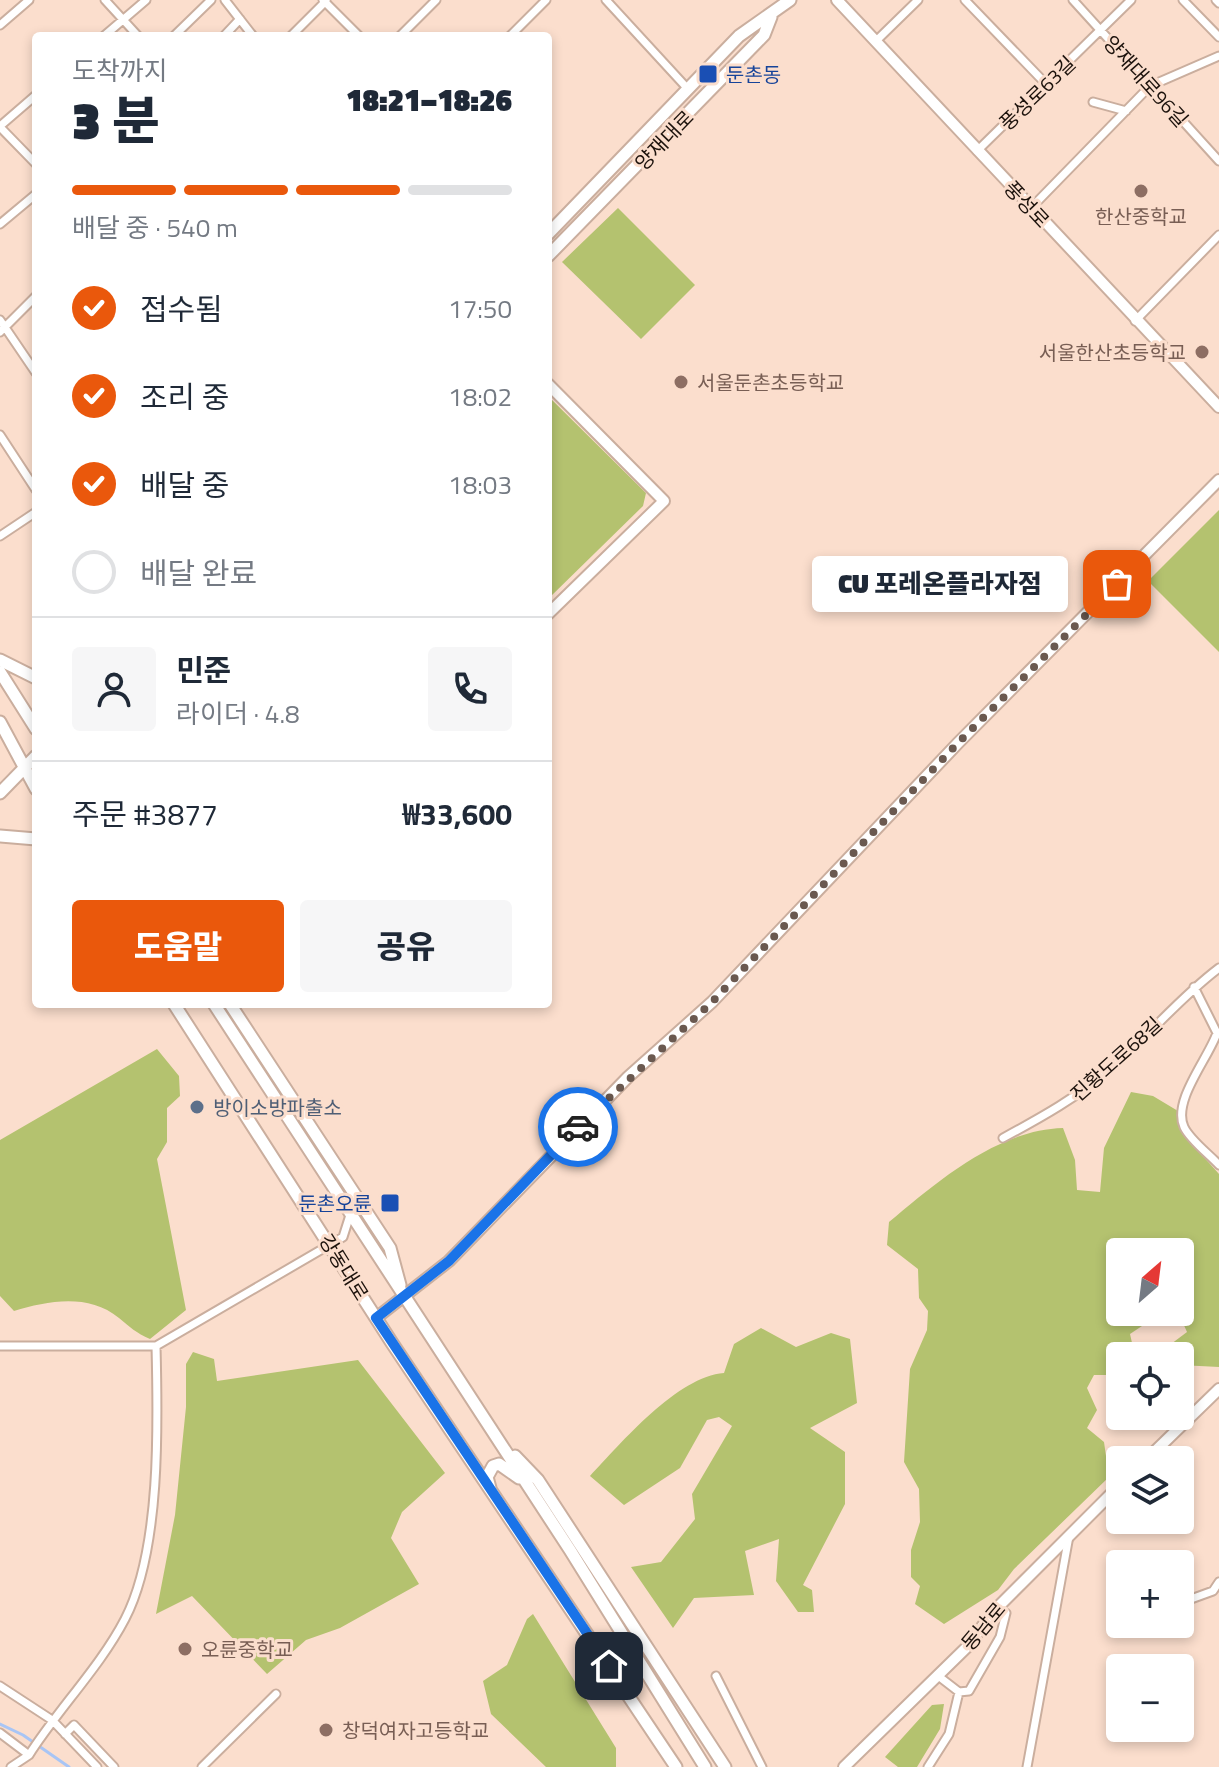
<!DOCTYPE html>
<html lang="ko">
<head>
<meta charset="utf-8">
<style>
  body { margin:0; font-family:"Titillium Web","Noto Sans KR",sans-serif; background:#f6f6f7; color:#1f2937; height:100vh; display:flex; flex-direction:column; font-size:30px; white-space:nowrap }
  * { box-sizing:border-box; margin:0 }
  p { font-size:26px; color:#747a83 }
  .icon { flex:none; width:44px; height:44px; fill:none; stroke:currentColor; stroke-width:2; stroke-linecap:round; stroke-linejoin:round }
  .map { position:relative; flex:1; overflow:hidden }
  .panel { position:absolute; left:32px; top:32px; width:520px; height:976px; display:flex; flex-direction:column; background:#fff; border-radius:8px; box-shadow:0 4px 12px #0003 }
  .panel>* { flex:none }
  .needle { width:52px; rotate:28deg }
  .buttons { position:absolute; left:1106px; top:1238px; display:grid; gap:16px }
  .buttons a { display:grid; place-items:center; width:88px; height:88px; border-radius:8px; background:#fff; box-shadow:0 4px 12px #0003; font-size:40px }
  .pin { position:absolute; display:grid; place-items:center; width:68px; height:68px; color:#fff; margin:-34px; border-radius:16px; box-shadow:0 4px 12px #0006 }
  .courier { position:absolute; display:grid; place-items:center; width:80px; height:80px; margin:-40px; border:6px solid #1a73e8; border-radius:50%; background:#fff; color:#222; box-shadow:0 2px 10px #0007 }
  .bubble { position:absolute; height:56px; border-radius:8px; background:#fff; box-shadow:0 4px 12px #0003; font-size:26px; font-weight:800; line-height:56px; text-align:center }
  .overview em { font-style:normal; font-weight:800 }
  .overview div { display:flex; flex-direction:column-reverse }
  .overview { display:flex; align-items:center; justify-content:space-between; height:136px; padding:0 40px }
  h1 { font-size:52px; font-weight:800; line-height:60px }
  .bar { display:grid; grid-template-columns:repeat(4,1fr); gap:12px 8px; align-content:center; height:96px; padding:0 40px }
  .bar i { height:10px; border-radius:6px; background:#e0e1e3 }
  .bar .on { background:#ea580c }
  .bar p { grid-column:span 4 }
  .line { display:flex; align-items:center; gap:20px; padding:0 40px; border-top:2px solid #e0e1e3 }
  .line div { flex:1 }
  .round { display:grid; place-items:center; flex:none; width:84px; height:84px; border-radius:8px; background:#f6f6f7 }
  ol { padding:0 40px; list-style:none }
  li { display:flex; align-items:center; gap:24px; height:88px }
  li p { margin-inline-start:auto }
  li .icon { padding:8px; border-radius:50%; background:#ea580c; color:#fff; stroke-width:4 }
  li:last-child { color:#747a83 }
  li i { width:44px; height:44px; border:4px solid #e0e1e3; border-radius:50% }
  .cta { display:flex; gap:16px; margin-top:auto; padding:16px 40px }
  .cta a { flex:1; height:92px; border-radius:8px; background:#ea580c; color:#fff; font-size:32px; font-weight:800; line-height:92px; text-align:center }
  .cta a+a { background:#f6f6f7; color:#1f2937 }
  .map>svg:first-child { display:block }
  .green { fill:#b4c26f }
  .lines { fill:none; stroke-linecap:round; stroke-linejoin:round }
  .stream { stroke:#a8c5f5; stroke-width:3 }
  .street-casing { stroke:#caae9e; stroke-width:11 }
  .secondary-casing { stroke:#caae9e; stroke-width:14 }
  .primary-casing { stroke:#caae9e; stroke-width:15 }
  .street { stroke:#fff; stroke-width:7 }
  .secondary { stroke:#fff; stroke-width:10 }
  .primary { stroke:#fff; stroke-width:11 }
  .done { stroke:#6a5950; stroke-width:8; stroke-dasharray:0 14.4 }
  .route { stroke:#1a73e8; stroke-width:10 }
  .transit-dot { fill:#1a4fb4; stroke:#fbdecd; stroke-width:3 }
  .education-dot { fill:#8d6e63; stroke:#fbdecd; stroke-width:3 }
  .service-dot { fill:#5c6f8a; stroke:#fbdecd; stroke-width:3 }
  .labels { text-anchor:middle; dominant-baseline:central; stroke-width:6; stroke-linejoin:round; paint-order:stroke }
  .transit-label { font-size:20px; fill:#164399; stroke:#fbdecd; text-anchor:start }
  .street-label { font-size:20px; fill:#1c120c; stroke:#fbdecd }
  .education-label { font-size:20px; fill:#785e54; stroke:#fbdecd; text-anchor:start }
  .service-label { font-size:20px; fill:#4e5e75; stroke:#fbdecd; text-anchor:start }
</style>
</head>
<body>
<div class="map">
<svg width="1219" height="1767" viewBox="0 0 1219 1767">
  <rect width="100%" height="100%" fill="#fbdecd"/>
  <path class="green" d="M 618,208 L 695,285 L 641,339 L 562,262 Z
    M 548,396 L 646,493 L 643,506 L 548,599 Z
    M 1219,510 L 1219,652 L 1148,581 Z
    M 157,1049 L 179,1076 L 180,1096 L 167,1108 L 167,1142 L 157,1159 L 186,1310 L 150,1339 C 136,1333 130,1327 119,1318 C 88,1293 48,1301 14,1311 L 0,1296 L 0,1140 Z
    M 1131,1092 L 1153,1096 L 1178,1111 L 1186,1137 L 1219,1174 L 1219,1367 L 1180,1365 L 1180,1356 L 1155,1356 L 1187,1332 L 1178,1312 L 1180,1252 L 1120,1252 L 1120,1312 L 1151,1312 L 1142,1326 L 1130,1334 L 1135,1356 L 1120,1356 L 1120,1375 L 1094,1375 L 1087,1388 L 1097,1410 L 1087,1428 L 1104,1442 L 1109,1477 L 1014,1569 L 998,1590 L 944,1624 L 915,1604 L 920,1586 L 911,1577 L 911,1550 L 920,1522 L 919,1489 L 904,1462 L 910,1369 L 927,1330 L 928,1311 L 919,1298 L 918,1269 L 887,1245 L 889,1222 C 938,1181 997,1130 1063,1128 L 1075,1160 L 1077,1190 L 1100,1192 L 1104,1148 Z
    M 761,1328 L 796,1347 L 831,1333 L 850,1339 L 857,1403 L 810,1428 L 845,1452 L 845,1504 L 803,1585 L 812,1590 L 814,1612 L 798,1612 L 776,1581 L 779,1539 L 745,1551 L 754,1595 L 694,1598 L 673,1628 L 631,1567 L 661,1562 L 695,1519 L 692,1494 L 732,1426 L 719,1417 L 707,1420 L 680,1468 L 624,1505 L 590,1476 C 621,1443 678,1376 724,1373 L 734,1344 Z
    M 193,1352 L 214,1359 L 217,1381 L 358,1360 L 445,1473 L 402,1512 L 391,1538 L 419,1584 L 340,1628 L 306,1640 L 267,1674 L 192,1596 L 156,1614 L 175,1515 L 186,1407 L 186,1364 Z
    M 533,1614 L 616,1748 L 616,1767 L 546,1767 L 491,1714 L 483,1681 L 507,1665 L 527,1619 Z
    M 944,1704 L 940,1729 L 917,1767 L 898,1767 L 885,1757 L 932,1705 Z"/>
  <g class="lines">
    <path class="stream" d="M 0,1724 L 23,1735 L 69,1767"/>
    <g class="street-casing">
      <path id="street" d="M 105,0 L 138,36
        M 225,0 L 253,36
        M 323,0 L 359,36
        M 606,0 L 687,88
        M 965,0 L 1046,84
        M 1073,0 L 1219,161
        M 1183,0 L 1219,37
        M 1216,0 L 1219,3
        M 0,25 L 29,0
        M 104,36 L 146,0
        M 174,36 L 211,0
        M 224,36 L 240,19
        M 291,36 L 326,1
        M 400,36 L 436,0
        M 510,36 L 546,0
        M 876,41 L 918,0
        M 1093,102 L 1126,111
        M 0,126 L 36,95
        M 0,127 L 36,164
        M 977,151 L 1131,0
        M 1031,208 L 1150,86 L 1219,56
        M 0,224 L 36,194
        M 0,320 L 36,373
        M 1135,321 L 1219,235
        M 0,332 L 36,296
        M 0,435 L 36,490
        M 0,536 L 36,512
        M 1194,987 L 1217,1033 C 1208,1059 1172,1101 1184,1127 C 1190,1140 1209,1154 1219,1165
        M 1003,1138 C 1042,1117 1078,1097 1111,1068 C 1149,1036 1179,998 1219,968
        M 0,1346 L 156,1346
        M 1180,1603 L 1213,1591 L 1219,1582
        M 937,1675 L 959,1692 L 969,1691 L 1000,1637 L 1006,1613
        M 716,1676 L 762,1767
        M 0,1686 L 52,1720 L 97,1767
        M 0,1733 L 29,1755
        M 65,1734 L 74,1725 L 114,1767
        M 11,1767 L 29,1755 C 59,1708 100,1667 125,1619 C 161,1550 158,1423 156,1346 L 343,1237 L 350,1215
        M 202,1767 L 276,1694
        M 928,1767 L 949,1734 L 959,1692
        M 1027,1767 L 1069,1536"/>
    </g>
    <g class="secondary-casing">
      <path id="secondary" d="M 837,0 L 1219,407
        M 548,384 L 664,501 L 548,614
        M 376,1318 L 449,1261 L 628,1077 L 712,1002 L 958,743 L 1219,480
        M 1146,1460 L 1219,1389
        M 844,1767 L 968,1646 L 993,1612 L 1120,1485"/>
    </g>
    <g class="primary-casing">
      <path id="primary" d="M 548,234 L 739,36 L 790,0
        M 548,256 L 764,35 L 771,17
        M 0,660 L 36,678
        M 0,672 L 36,729
        M 0,722 L 36,789
        M 0,793 L 36,756
        M 0,836 L 36,839
        M 174,1004 L 392,1343 L 676,1767
        M 214,1004 L 570,1550 L 705,1767
        M 230,1004 L 390,1248 L 400,1285
        M 515,1456 L 538,1480 L 725,1767
        M 490,1488 L 487,1477 L 493,1466 L 499,1464 L 519,1478"/>
    </g>
    <use href="#street" class="street"/>
    <use href="#secondary" class="secondary"/>
    <use href="#primary" class="primary"/>
  </g>
  <g class="lines">
    <path class="done" d="M 578,1127 L 712,1002 L 958,743 L 1117,584"/>
    <path class="route" d="M 578,1127 L 449,1261 L 376,1318 L 609,1666"/>
  </g>
  <g class="transit-dot">
    <rect x="698" y="64" width="20" height="20" rx="4"/>
    <rect x="380" y="1193" width="20" height="20" rx="4"/>
  </g>
  <g class="education-dot">
    <circle cx="1141" cy="191" r="8"/>
    <circle cx="1202" cy="352" r="8"/>
    <circle cx="681" cy="382" r="8"/>
    <circle cx="185" cy="1649" r="8"/>
    <circle cx="326" cy="1730" r="8"/>
  </g>
  <circle class="service-dot" cx="197" cy="1107" r="8"/>
  <g class="labels">
    <g class="transit-label">
      <text x="726" y="74">둔촌동</text>
      <text x="372" y="1203" text-anchor="end">둔촌오륜</text>
    </g>
    <g class="street-label">
      <text transform="translate(1146 81) rotate(48)">양재대로96길</text>
      <text transform="translate(1037 93) rotate(-44)">풍성로63길</text>
      <text transform="translate(664 140) rotate(-46)">양재대로</text>
      <text transform="translate(1027 204) rotate(47)">풍성로</text>
      <text transform="translate(1116 1059) rotate(-42)">진황도로68길</text>
      <text transform="translate(344 1267) rotate(58)">강동대로</text>
      <text transform="translate(983 1626) rotate(-50)">동남로</text>
    </g>
    <g class="education-label">
      <text x="1141" y="216" text-anchor="middle">한산중학교</text>
      <text x="1186" y="352" text-anchor="end">서울한산초등학교</text>
      <text x="697" y="382">서울둔촌초등학교</text>
      <text x="201" y="1649">오륜중학교</text>
      <text x="342" y="1730">창덕여자고등학교</text>
    </g>
    <g class="service-label">
      <text x="213" y="1107">방이소방파출소</text>
    </g>
  </g>
</svg>
<div class="buttons">
<a><svg class="needle" viewBox="-14 -14 28 28"><path d="M0-13l5 13h-10z" fill="#e53935"/><path d="M0 13l5-13h-10z" fill="#747a83"/></svg></a>
<a><svg class="icon" aria-label="locate" viewBox="0 0 24 24"><circle cx="12" cy="12" r="6"/><path d="M12 2v4M12 18v4M2 12h4M18 12h4"/></svg></a>
<a><svg class="icon" aria-label="layers" viewBox="0 0 24 24"><path d="M12 4l9 5-9 5-9-5zM3 14l9 5 9-5"/></svg></a>
<a>+</a>
<a>−</a>
</div>
<div class="pin" style="left:1117px;top:584px;background:#ea580c"><svg class="icon" aria-label="bag" viewBox="0 0 24 24"><path d="M5 8h14l-1 12H6zM9 8a3 3 0 0 1 6 0"/></svg></div>
<div class="pin" style="left:609px;top:1666px;background:#1f2937"><svg class="icon" aria-label="home" viewBox="0 0 24 24"><path d="M3 11l9-7 9 7M6 9v11h12V9"/></svg></div>
<div class="courier" style="left:578px;top:1127px"><svg class="icon" aria-label="car" viewBox="0 0 24 24"><path d="M5 17H2v-5l4-1 3-4h7l3 4 3 1v5h-3M9 17h6M6 11h13"/><circle cx="7" cy="17" r="2"/><circle cx="17" cy="17" r="2"/></svg></div>
<div class="bubble" style="left:812px;top:556px;width:256px">CU 포레온플라자점</div>
<section class="panel">
<div class="overview"><div><h1>3 분</h1><p>도착까지</p></div><em>18:21–18:26</em></div>
<div class="bar"><i class="on"></i><i class="on"></i><i class="on"></i><i></i><p>배달 중 · 540 m</p></div>
<ol>
<li><svg class="icon" aria-label="check" viewBox="0 0 24 24"><path d="M5 12l5 5 9-10"/></svg>접수됨<p>17:50</p></li>
<li><svg class="icon" aria-label="check" viewBox="0 0 24 24"><path d="M5 12l5 5 9-10"/></svg>조리 중<p>18:02</p></li>
<li><svg class="icon" aria-label="check" viewBox="0 0 24 24"><path d="M5 12l5 5 9-10"/></svg>배달 중<p>18:03</p></li>
<li><i></i>배달 완료</li>
</ol>
<div class="line" style="height:144px"><a class="round"><svg class="icon" aria-label="person" viewBox="0 0 24 24"><circle cx="12" cy="8" r="4"/><path d="M4 21q1-7 8-7t8 7"/></svg></a><div><b>민준</b><p>라이더 · 4.8</p></div><a class="round"><svg class="icon" aria-label="phone" viewBox="0 0 24 24"><path d="M5 4h4l2 5-3 2q2 4 5 5l2-3 5 2v4C11 20 4 13 5 4z"/></svg></a></div>
<div class="line" style="height:104px"><div>주문 #3877</div><b>₩33,600</b></div>
<div class="cta"><a>도움말</a><a>공유</a></div>
</section>
</div>
</body>
</html>
